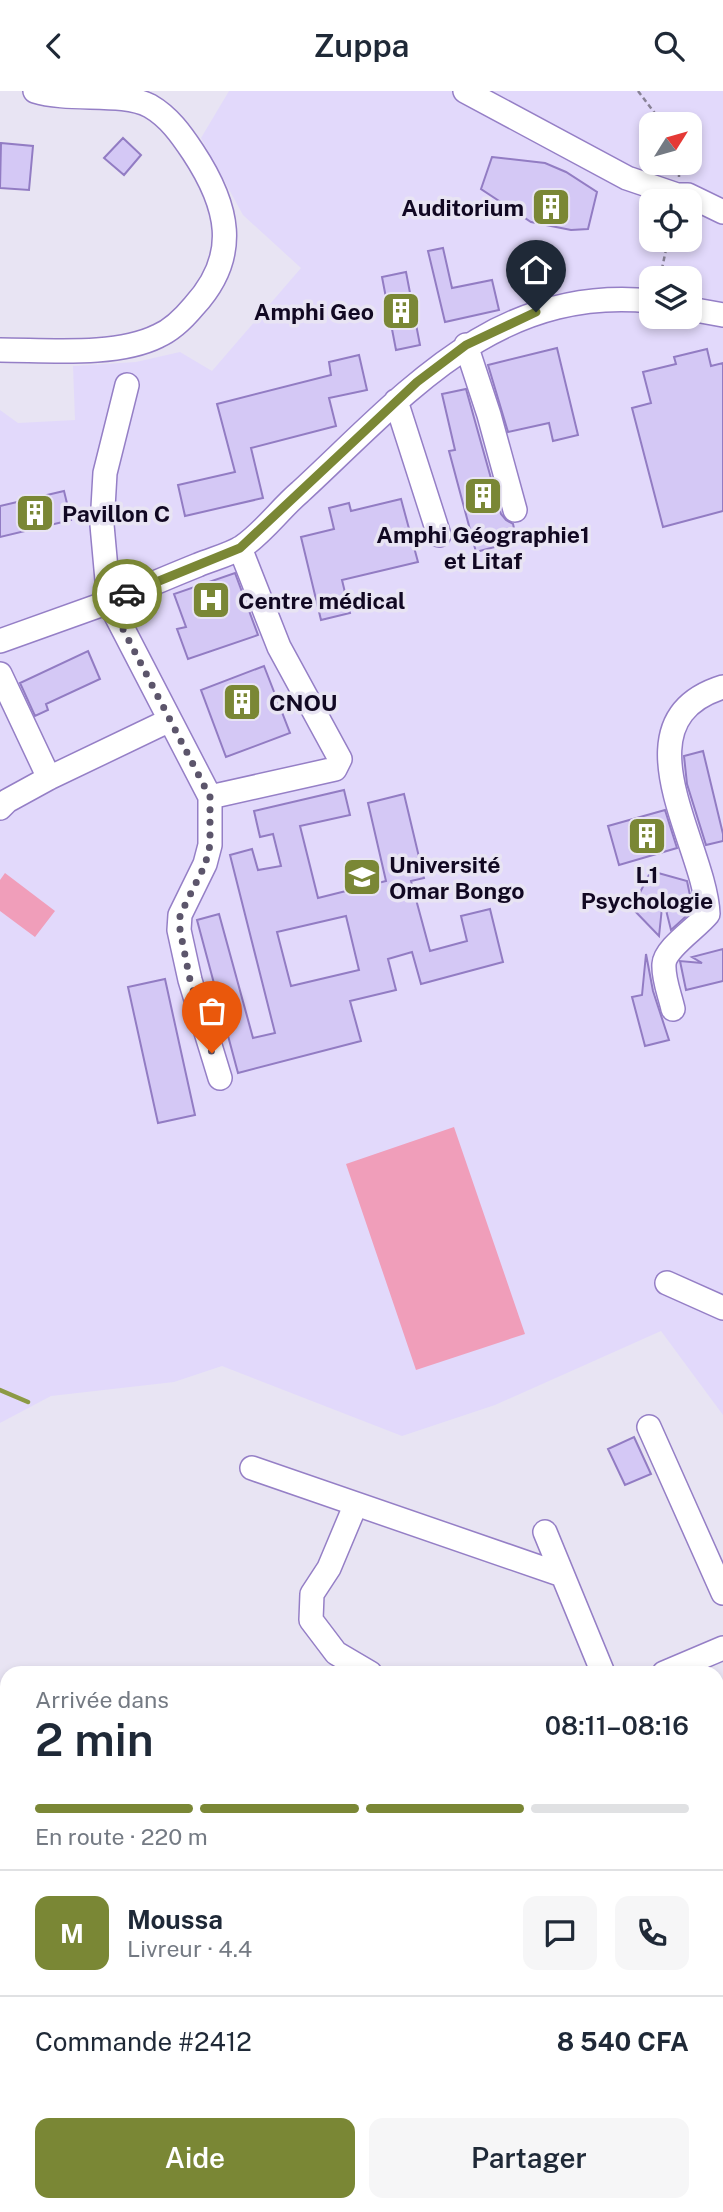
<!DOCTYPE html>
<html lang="fr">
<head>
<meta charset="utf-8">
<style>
  body { margin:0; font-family:"Public Sans",sans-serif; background:#f6f6f7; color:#1f2937; height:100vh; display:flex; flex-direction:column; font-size:26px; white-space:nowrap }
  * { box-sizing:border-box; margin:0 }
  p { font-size:23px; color:#747a83 }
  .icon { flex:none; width:38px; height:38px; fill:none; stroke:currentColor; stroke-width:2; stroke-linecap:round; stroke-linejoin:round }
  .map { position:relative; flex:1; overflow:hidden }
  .panel { position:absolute; left:0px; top:1575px; width:724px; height:546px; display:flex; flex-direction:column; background:#fff; border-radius:21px 21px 0 0; box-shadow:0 4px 10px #0003 }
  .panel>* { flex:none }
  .needle { width:46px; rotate:53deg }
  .fabs { position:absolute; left:639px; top:21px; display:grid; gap:14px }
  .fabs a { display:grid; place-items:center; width:63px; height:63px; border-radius:14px; background:#fff; box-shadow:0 4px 10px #0003; font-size:35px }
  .pin { position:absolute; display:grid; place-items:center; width:60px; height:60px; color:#fff; margin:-72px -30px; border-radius:50% 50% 50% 0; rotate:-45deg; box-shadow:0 0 7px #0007 }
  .pin .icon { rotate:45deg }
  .courier { position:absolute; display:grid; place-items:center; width:70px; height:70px; margin:-35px; border:5px solid #7a8735; border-radius:50%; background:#fff; color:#222; box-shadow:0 2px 9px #0007 }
  .summary em { font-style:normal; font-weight:600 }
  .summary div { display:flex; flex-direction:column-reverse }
  .summary { display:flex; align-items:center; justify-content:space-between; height:119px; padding:0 35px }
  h1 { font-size:46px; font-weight:600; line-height:52px }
  .bar { display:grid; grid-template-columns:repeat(4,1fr); gap:10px 7px; align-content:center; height:84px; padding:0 35px }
  .bar i { height:9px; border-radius:5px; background:#e0e1e3 }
  .bar .current { background:#7a8735 }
  .bar p { grid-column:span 4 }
  .line { display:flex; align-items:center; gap:18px; padding:0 35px; border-top:2px solid #e0e1e3 }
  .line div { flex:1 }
  .round { display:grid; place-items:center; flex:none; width:74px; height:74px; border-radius:14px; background:#f6f6f7 }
  .action { display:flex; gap:14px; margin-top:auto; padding:14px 35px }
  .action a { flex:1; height:80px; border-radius:14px; background:#7a8735; color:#fff; font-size:28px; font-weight:600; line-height:80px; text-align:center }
  .action a+a { background:#f6f6f7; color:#1f2937 }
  header { display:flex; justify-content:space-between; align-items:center; height:91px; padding:0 35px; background:#fff; font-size:32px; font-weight:600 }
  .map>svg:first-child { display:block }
  .built { fill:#e2d9fb; fill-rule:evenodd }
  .green { fill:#f09eba }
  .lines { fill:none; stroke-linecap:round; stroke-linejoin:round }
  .stream { stroke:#8c9a45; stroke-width:4.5 }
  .building { fill:#d4c8f5; stroke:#927cc3; stroke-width:2; fill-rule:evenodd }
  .minor-casing { stroke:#957fc6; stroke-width:26 }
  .major-casing { stroke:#2b77aa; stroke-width:32 }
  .path { stroke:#888296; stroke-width:2.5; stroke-dasharray:5 3.5; stroke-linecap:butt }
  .minor { stroke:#fff; stroke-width:23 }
  .major { stroke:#88d1f8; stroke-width:28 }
  .done { stroke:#5c556b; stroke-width:7; stroke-dasharray:0 12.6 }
  .route { stroke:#7a8735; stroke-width:9 }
  .labels { text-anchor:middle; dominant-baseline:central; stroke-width:7; stroke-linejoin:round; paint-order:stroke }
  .poi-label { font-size:23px; font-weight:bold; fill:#110822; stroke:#e8e4f3; text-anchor:start }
</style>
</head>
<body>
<header><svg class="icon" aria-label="back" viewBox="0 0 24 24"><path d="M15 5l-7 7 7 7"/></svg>Zuppa<svg class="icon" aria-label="search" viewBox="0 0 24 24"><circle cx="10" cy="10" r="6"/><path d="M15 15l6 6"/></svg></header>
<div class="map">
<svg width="723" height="2121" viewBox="0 0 723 2121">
  <rect width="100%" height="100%" fill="#e8e4f3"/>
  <path class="built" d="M 229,0 L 723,0 L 723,1324 L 661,1240 L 495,1314 L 402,1345 L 222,1275 L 174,1291 L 51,1305 L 0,1332 L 0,319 L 18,332 L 75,329 L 73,275 L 136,271 L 180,261 L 212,280 L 301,177 L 243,124 L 201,47 ZM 651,33 L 690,33 L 690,72 L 651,72 ZM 651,110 L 690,110 L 690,149 L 651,149 ZM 651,187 L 690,187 L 690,226 L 651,226 Z"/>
  <path class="green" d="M 5,782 L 55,820 L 35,846 L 0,820 L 0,789 Z
    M 454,1036 L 525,1243 L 416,1279 L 346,1073 Z"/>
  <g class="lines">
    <path class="stream" d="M 0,1299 L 28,1311"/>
  </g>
  <path class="building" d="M 123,47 L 141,64 L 124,84 L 104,67 Z
    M 1,52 L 33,55 L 29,99 L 0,97 Z
    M 492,66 L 545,72 L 566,81 L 597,101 L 588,138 L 571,139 L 531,131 L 481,98 Z
    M 443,157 L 452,197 L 492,189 L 499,219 L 445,231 L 428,160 Z
    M 406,181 L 420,254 L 396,259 L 382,186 Z
    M 557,257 L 578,344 L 553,350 L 549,332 L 508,341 L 488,274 Z
    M 707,258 L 711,275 L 723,272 L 723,420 L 663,436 L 632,317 L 651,312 L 643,281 L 676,273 L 674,266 Z
    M 359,264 L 367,299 L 329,307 L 336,335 L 251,357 L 263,407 L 185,425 L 178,394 L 235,381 L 217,313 L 331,284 L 329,271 Z
    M 466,298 L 501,423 L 506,429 L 513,433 L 517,450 L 476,461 L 449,360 L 455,359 L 442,303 Z
    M 64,400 L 71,429 L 0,446 L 0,415 Z
    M 401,408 L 418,471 L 342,489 L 350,522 L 321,529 L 301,446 L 334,438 L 329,417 L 349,412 L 351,420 Z
    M 235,482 L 258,544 L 188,568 L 177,538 L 186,536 L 174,503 Z
    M 88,560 L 100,588 L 46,613 L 48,619 L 35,625 L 20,592 Z
    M 264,575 L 290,642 L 226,666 L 201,599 Z
    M 703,660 L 723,743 L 723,750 L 706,754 L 687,693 L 684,665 Z
    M 344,699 L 350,724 L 300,735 L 318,807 L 386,790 L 368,712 L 404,703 L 424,787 L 411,790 L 430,860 L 467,850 L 461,825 L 490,818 L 503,871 L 421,893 L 412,861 L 388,868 L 396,899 L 350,910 L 361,950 L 238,982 L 197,829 L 219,823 L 253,947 L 275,942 L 230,764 L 252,758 L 258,779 L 281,775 L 273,743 L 260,746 L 254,720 ZM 346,825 L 359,879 L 291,895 L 277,841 Z
    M 665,719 L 677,757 L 619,774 L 608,735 Z
    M 651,780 L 687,790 L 693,819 L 671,839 L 663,807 L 659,845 L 632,817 Z
    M 723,858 L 723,890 L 686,899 L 680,870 L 702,872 L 692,866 Z
    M 646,863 L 653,900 L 669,949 L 645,955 L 632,906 L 642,904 Z
    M 165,888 L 195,1024 L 158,1032 L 128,896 Z
    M 634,1346 L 651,1383 L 625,1394 L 608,1358 Z"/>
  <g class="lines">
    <g class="minor-casing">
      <path id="minor" d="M 465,0 L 627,87 L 677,104 L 688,104 L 723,121
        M 690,218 L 723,224
        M 466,254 L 489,324 L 515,419
        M 0,259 C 47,259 116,266 158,245 C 172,239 184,227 194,215 C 241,164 228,114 193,61 C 181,43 169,26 150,15 C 122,0 70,11 35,0
        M 396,310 L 439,444
        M 0,550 L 109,511 L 102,434 L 105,382 L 127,294
        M 0,583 L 49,687
        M 210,706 L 335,678 L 340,668 L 279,556 L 240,457
        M 0,717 L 7,710 L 49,687 L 170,629
        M 673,918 C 670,904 663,888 664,873 C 665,857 697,837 708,823 C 705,753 614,630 723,596
        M 220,987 L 190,889 L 179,839 L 180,824 L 205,773 L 210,754 L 210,706 L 109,511 C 138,499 168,486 198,474 C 212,468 229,464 242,456 C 264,441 280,418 300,401 C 404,305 494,194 651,210
        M 667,1192 L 723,1217
        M 649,1336 L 723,1502
        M 252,1377 L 562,1484
        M 355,1415 L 329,1477 L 312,1503 L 311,1529 L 336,1562 L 370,1582
        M 545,1441 L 603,1582
        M 664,1582 L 723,1557
        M 718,1820 L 723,1818
        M 531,2121 L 533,2114"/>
    </g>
    <g class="major-casing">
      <path id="major" d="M 718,1917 L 723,1918
        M 0,1942 L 7,1943
        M 718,1955 L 723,1956
        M 0,1981 L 7,1982"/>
    </g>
    <path class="path" d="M 638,0 L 663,33
      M 679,86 L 679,72
      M 660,187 L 668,149"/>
    <use href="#minor" class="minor"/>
    <use href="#major" class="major"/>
  </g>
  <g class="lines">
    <path class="done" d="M 127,503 L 109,511 L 210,706 L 210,754 L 205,774 L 180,824 L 180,839 L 190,889 L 212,962"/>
    <path class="route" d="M 127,503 L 240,457 L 417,291 L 466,254 L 536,221"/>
  </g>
  <defs>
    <g id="building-square" transform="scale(2.0125)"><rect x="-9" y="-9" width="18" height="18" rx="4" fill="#7a8735" stroke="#e8e4f3"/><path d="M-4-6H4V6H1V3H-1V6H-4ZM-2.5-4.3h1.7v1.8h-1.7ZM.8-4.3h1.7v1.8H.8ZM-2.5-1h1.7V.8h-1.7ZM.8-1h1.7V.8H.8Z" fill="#fff"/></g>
    <g id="hospital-square" transform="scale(2.0125)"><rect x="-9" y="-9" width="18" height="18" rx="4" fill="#7a8735" stroke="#e8e4f3"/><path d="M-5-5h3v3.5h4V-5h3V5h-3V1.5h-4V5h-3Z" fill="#fff"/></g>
    <g id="university-square" transform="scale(2.0125)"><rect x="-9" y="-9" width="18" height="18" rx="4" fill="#7a8735" stroke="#e8e4f3"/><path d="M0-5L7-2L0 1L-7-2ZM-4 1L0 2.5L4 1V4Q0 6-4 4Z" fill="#fff"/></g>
  </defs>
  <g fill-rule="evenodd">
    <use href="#building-square" x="551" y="116"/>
    <use href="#building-square" x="401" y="220"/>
    <use href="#building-square" x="483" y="405"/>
    <use href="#building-square" x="35" y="422"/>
    <use href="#hospital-square" x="211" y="509"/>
    <use href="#building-square" x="242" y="611"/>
    <use href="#building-square" x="647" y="745"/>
    <use href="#university-square" x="362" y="786"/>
  </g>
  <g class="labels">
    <g class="poi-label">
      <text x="524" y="116" text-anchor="end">Auditorium</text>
      <text x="374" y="220" text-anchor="end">Amphi Geo</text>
      <text x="62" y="422">Pavillon C</text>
      <text x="483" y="443" text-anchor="middle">Amphi Géographie1<tspan x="483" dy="26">et Litaf</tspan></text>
      <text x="238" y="509">Centre médical</text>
      <text x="269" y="611">CNOU</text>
      <text x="389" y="773">Université<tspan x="389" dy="26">Omar Bongo</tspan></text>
      <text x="647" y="783" text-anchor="middle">L1<tspan x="647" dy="26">Psychologie</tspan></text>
    </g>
  </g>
</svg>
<div class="fabs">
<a><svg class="needle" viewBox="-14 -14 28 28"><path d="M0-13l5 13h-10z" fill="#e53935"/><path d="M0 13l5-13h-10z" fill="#747a83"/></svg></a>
<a><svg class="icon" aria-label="locate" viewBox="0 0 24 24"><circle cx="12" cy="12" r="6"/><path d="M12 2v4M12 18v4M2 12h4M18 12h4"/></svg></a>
<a><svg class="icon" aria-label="layers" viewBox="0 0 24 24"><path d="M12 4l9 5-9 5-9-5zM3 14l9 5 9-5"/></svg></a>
</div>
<div class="pin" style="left:212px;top:962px;background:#ea580c"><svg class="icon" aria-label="bag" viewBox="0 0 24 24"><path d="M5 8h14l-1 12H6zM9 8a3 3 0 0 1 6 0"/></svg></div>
<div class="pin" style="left:536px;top:221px;background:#1f2937"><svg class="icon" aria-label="home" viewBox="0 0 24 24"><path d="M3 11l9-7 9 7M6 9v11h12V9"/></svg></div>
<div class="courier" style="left:127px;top:503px"><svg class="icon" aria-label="car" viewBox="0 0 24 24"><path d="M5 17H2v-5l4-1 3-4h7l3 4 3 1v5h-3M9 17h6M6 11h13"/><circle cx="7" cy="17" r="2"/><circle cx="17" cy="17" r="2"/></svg></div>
<section class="panel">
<div class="summary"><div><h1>2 min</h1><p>Arrivée dans</p></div><em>08:11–08:16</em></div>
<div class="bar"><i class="current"></i><i class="current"></i><i class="current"></i><i></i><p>En route · 220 m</p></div>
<div class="line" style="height:126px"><b class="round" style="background:#7a8735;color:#fff">M</b><div><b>Moussa</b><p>Livreur · 4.4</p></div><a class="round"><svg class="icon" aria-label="chat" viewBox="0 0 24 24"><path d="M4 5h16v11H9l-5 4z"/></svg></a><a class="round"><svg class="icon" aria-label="phone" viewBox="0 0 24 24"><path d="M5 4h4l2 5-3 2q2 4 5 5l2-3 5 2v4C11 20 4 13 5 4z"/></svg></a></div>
<div class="line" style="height:91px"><div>Commande #2412</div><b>8 540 CFA</b></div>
<div class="action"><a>Aide</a><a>Partager</a></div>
</section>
</div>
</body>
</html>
